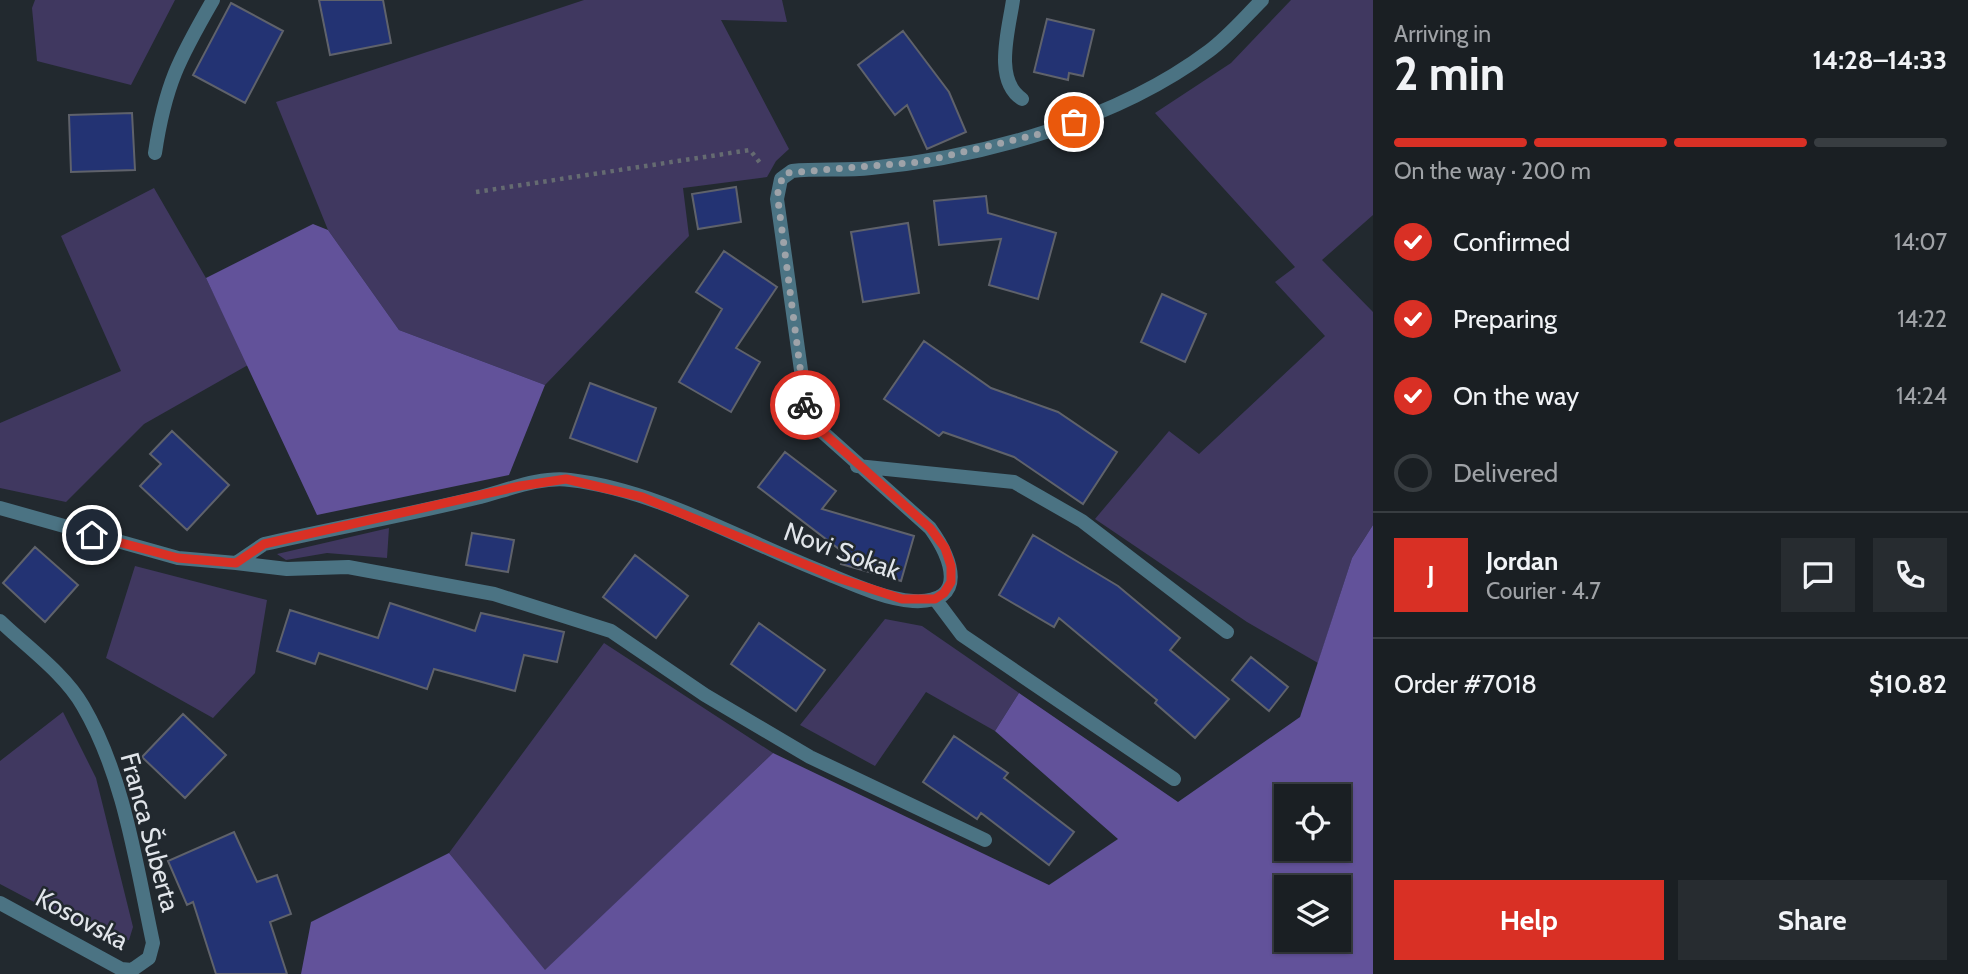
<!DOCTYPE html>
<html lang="en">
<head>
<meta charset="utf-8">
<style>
  body { margin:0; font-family:Cabin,sans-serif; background:#272c30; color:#f1f3f6; height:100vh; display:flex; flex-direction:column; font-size:26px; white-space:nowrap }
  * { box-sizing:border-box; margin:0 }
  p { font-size:23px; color:#9fa2a6 }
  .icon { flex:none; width:38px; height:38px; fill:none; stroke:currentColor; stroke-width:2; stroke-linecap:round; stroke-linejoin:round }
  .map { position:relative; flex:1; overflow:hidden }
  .details { display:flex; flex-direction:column; background:#1a1f23; width:595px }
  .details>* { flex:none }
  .buttons { position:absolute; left:1274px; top:784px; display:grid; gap:14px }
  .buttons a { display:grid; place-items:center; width:77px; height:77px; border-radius:0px; background:#1a1f23; box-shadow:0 2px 5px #0004,0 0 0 2px #383d41; font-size:35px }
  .pin { position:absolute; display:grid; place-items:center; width:60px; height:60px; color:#fff; margin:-30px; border:4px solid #fff; border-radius:50%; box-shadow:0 2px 7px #0007 }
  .courier { position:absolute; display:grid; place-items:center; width:70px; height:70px; margin:-35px; border:5px solid #d93025; border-radius:50%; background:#fff; color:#222; box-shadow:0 2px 9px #0007 }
  .overview em { font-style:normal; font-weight:700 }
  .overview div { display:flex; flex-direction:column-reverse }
  .overview { display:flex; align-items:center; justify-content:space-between; height:119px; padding:0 21px }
  h1 { font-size:46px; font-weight:700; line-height:52px }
  .bar { display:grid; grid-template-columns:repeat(4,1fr); gap:10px 7px; align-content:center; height:84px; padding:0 21px }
  .bar i { height:9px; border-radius:5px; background:#383d41 }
  .bar .current { background:#d93025 }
  .bar p { grid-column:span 4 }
  .line { display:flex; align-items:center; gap:18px; padding:0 21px; border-top:2px solid #383d41 }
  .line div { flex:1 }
  .round { display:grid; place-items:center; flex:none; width:74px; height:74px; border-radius:0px; background:#272c30 }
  ol { padding:0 21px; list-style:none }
  li { display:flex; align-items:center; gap:21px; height:77px }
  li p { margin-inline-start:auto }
  li .icon { padding:7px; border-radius:50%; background:#d93025; color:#fff; stroke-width:4 }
  li:last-child { color:#9fa2a6 }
  li i { width:38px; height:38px; border:4px solid #383d41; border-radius:50% }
  .cta { display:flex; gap:14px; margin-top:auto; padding:14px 21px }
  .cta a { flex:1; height:80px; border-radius:0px; background:#d93025; color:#fff; font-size:28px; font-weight:700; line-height:80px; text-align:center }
  .cta a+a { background:#272c30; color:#f1f3f6 }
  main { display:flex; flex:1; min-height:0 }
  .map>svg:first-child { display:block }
  .green { fill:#403860 }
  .forest { fill:#62529a; fill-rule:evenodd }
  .building { fill:#233373; stroke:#5f626b; stroke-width:2 }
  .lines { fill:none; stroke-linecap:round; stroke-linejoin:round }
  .path { stroke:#656b71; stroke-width:4.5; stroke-dasharray:3.5 5; stroke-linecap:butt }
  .minor { stroke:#4b7383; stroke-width:14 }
  .done { stroke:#9ea3a9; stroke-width:7; stroke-dasharray:0 12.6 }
  .route { stroke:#d93025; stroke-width:9 }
  .labels { text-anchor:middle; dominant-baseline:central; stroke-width:5; stroke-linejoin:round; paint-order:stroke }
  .street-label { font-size:26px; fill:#e1e5ea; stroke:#22292f }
</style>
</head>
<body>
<main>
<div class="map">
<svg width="1373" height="974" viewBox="0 0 1373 974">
  <rect width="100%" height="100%" fill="#22292f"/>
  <path class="green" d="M 35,0 L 175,0 L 131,85 L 37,61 L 32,8 Z
    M 584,0 L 782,0 L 787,22 L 721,20 L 789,149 L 776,161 L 767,177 L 683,188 L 689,236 L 545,385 L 399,330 L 328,230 L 276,102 Z
    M 1291,0 L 1373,0 L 1373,215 L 1322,260 L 1373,312 L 1373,525 L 1352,558 L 1318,663 L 1247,622 L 1095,519 L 1169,431 L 1199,454 L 1325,336 L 1275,282 L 1295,267 L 1155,113 L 1231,63 Z
    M 154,188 L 206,278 L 248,365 L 144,424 L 66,502 L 0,488 L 0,423 L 121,371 L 61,236 Z
    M 389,528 L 387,558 L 327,553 L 286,560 L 277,554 Z
    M 135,566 L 267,600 L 255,673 L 213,718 L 106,658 Z
    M 885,619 L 922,626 L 1019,693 L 995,731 L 926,692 L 875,766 L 800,725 Z
    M 604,643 L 773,753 L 545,971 L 449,853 Z
    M 63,712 L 96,778 L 133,927 L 129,940 L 106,940 L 0,884 L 0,761 Z"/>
  <path class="forest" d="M 313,224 L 328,230 L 399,330 L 545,385 L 509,475 L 317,515 L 206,278 Z
    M 1373,525 L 1373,974 L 301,974 L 311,922 L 449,853 L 545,970 L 773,753 L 1049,885 L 1118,839 L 995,731 L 1019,693 L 1178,802 L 1300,717 L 1352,558 ZM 1286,796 L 1339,796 L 1339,849 L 1286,849 ZM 1286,887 L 1339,887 L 1339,940 L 1286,940 Z"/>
  <path class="building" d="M 319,0 L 383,0 L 391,43 L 330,55 Z
    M 231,3 L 283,31 L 245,103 L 193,75 Z
    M 1047,19 L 1094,30 L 1083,76 L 1069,73 L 1068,80 L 1034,72 Z
    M 903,31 L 949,92 L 966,132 L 927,149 L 907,105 L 895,115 L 858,65 Z
    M 132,113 L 135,170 L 71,172 L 69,115 Z
    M 736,187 L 741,222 L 698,229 L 692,194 Z
    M 986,196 L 988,213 L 1056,233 L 1038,299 L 989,285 L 1001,239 L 939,245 L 934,201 Z
    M 908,223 L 919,293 L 863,302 L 851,232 Z
    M 724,251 L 777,287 L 736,348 L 760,362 L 731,412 L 679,382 L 722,309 L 696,292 Z
    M 1162,294 L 1206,314 L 1185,362 L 1141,342 Z
    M 924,341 L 991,388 L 1058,412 L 1117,452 L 1083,504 L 1014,457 L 943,432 L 939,436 L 884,399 Z
    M 590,383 L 656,408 L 637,462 L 570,438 Z
    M 172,431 L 229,485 L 187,530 L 140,486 L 161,464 L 150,454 Z
    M 785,452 L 836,491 L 822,509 L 914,536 L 901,581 L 841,564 L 844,553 L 758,487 Z
    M 472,533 L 514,540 L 508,572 L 466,565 Z
    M 1033,535 L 1118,586 L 1180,638 L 1170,650 L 1229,699 L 1195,738 L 1155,703 L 1157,700 L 1059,618 L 1054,627 L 999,595 Z
    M 35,547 L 78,585 L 45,622 L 3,583 Z
    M 635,555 L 688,596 L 656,638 L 603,597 Z
    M 390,603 L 475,631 L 481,613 L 564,632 L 557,662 L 524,655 L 515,691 L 434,669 L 427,689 L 319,653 L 315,664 L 277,651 L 290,610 L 378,638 Z
    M 759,623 L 825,670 L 796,711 L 731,664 Z
    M 1251,657 L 1288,687 L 1269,711 L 1232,680 Z
    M 183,714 L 226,755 L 185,798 L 142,757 Z
    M 954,736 L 1008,773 L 1004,778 L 1074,832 L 1049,865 L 981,813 L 977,819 L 923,782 Z
    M 234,832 L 257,882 L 277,875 L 291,914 L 270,922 L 287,974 L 216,974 L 193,902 L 187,905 L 168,861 Z"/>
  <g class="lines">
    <path class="path" d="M 476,192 L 750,150 L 761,164"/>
    <path class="minor" d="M 1013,0 C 1009,29 993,80 1022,99
      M 155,153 C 165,85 179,59 213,0
      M 857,466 L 1014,482 L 1082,521 L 1227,632
      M 0,508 L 178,558 L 236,563 L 264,544 C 335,528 406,515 476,498 C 505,491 540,476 570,480 C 657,490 741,540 823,572 C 850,583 884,599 913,601 C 970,604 951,557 930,528 L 818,428 L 806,406 L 777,199 L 781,179 L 792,171 C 818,168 845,171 871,168 C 984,157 1117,120 1209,51 C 1228,37 1245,17 1262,0
      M 236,563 L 287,569 L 348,567 L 494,594 L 611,631 L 705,695 L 810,757 L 985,840
      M 935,599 L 962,635 L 1174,779
      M 0,621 C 27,647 64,673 83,706 C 124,776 136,864 153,943 L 149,958 L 132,970 L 121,969 L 0,903"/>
  </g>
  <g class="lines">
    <path class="done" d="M 805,405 L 778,200 L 778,188 L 785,173 L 921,162 L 1052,131 L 1074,122"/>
    <path class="route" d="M 92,535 L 178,558 L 236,563 L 264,544 L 520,486 L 566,479 L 642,497 L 838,578 L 902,599 L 935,599 L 944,593 L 951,582 L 951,566 L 945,548 L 930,528 L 818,428 L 805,405"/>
  </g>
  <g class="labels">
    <g class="street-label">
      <text transform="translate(842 551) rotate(20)">Novi Sokak</text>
      <text transform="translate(150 832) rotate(75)">Franca Šuberta</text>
      <text transform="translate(82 919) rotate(28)">Kosovska</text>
    </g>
  </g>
</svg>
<div class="buttons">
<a><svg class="icon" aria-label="locate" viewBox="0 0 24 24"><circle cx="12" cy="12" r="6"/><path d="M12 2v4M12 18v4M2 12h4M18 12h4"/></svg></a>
<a><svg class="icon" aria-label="layers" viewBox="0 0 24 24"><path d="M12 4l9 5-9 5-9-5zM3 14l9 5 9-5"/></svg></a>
</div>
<div class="pin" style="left:1074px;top:122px;background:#ea580c"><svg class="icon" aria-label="bag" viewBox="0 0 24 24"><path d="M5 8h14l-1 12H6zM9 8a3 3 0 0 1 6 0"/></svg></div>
<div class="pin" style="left:92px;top:535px;background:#1f2937"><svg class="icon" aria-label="home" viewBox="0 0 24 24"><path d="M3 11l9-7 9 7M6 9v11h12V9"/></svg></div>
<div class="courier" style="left:805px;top:405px"><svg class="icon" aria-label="bike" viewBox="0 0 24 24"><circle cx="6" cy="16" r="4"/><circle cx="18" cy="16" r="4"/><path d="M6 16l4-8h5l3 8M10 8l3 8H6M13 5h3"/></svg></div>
</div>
<section class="details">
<div class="overview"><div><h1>2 min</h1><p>Arriving in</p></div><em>14:28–14:33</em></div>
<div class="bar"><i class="current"></i><i class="current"></i><i class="current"></i><i></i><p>On the way · 200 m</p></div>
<ol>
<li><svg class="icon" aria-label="check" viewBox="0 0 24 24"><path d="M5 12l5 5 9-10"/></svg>Confirmed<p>14:07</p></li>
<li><svg class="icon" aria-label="check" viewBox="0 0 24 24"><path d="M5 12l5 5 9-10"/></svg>Preparing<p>14:22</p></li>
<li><svg class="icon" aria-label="check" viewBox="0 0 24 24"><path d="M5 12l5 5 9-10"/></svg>On the way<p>14:24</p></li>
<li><i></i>Delivered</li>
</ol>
<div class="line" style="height:126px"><b class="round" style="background:#d93025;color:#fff">J</b><div><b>Jordan</b><p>Courier · 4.7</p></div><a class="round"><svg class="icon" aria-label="chat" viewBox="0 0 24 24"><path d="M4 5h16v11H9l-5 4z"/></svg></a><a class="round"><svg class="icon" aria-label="phone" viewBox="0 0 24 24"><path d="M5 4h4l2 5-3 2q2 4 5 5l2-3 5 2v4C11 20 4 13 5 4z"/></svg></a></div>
<div class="line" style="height:91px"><div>Order #7018</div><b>$10.82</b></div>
<div class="cta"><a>Help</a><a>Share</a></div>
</section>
</main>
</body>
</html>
